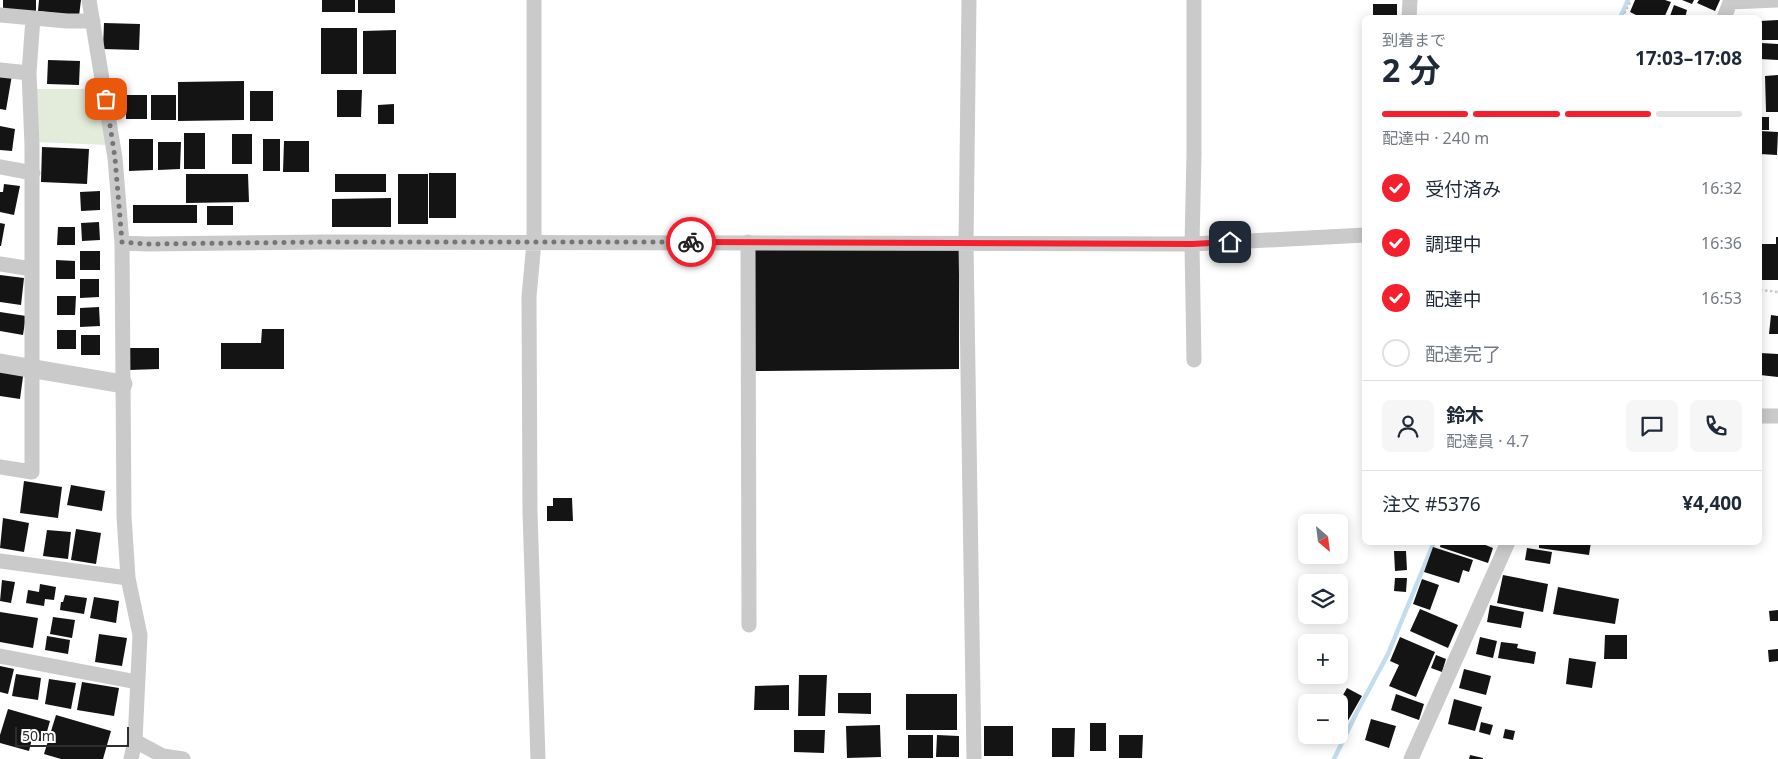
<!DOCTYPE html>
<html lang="ja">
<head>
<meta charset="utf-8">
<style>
  body { margin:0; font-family:"Noto Sans","Noto Sans JP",sans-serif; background:#f6f6f7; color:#1f2937; height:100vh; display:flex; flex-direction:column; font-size:19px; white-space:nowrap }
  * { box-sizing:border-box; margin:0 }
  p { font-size:16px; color:#747a83 }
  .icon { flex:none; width:28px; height:28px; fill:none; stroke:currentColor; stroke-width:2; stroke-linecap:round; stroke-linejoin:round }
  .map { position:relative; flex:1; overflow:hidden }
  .details { position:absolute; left:1362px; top:15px; width:400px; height:530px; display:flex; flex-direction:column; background:#fff; border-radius:8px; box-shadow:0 2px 12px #0003 }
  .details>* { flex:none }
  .needle { width:32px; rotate:152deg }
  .controls { position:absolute; left:1298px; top:514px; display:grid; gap:10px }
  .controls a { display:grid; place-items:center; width:50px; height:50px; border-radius:8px; background:#fff; box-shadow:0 2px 12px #0003; font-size:25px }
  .scale { position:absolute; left:15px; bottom:12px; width:114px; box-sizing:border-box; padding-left:5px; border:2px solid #2d2d2d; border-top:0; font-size:14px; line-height:18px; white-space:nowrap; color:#2d2d2d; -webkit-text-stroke:4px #fff; paint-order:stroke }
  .pin { position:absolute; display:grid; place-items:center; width:42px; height:42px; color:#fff; margin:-21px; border-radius:10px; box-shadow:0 2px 8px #0006 }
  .courier { position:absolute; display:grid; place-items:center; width:50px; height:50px; margin:-25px; border:4px solid #f4202e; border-radius:50%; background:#fff; color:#222; box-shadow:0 1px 6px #0007 }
  .head em { font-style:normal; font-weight:700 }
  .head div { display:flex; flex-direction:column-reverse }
  .head { display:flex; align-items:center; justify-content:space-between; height:85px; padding:0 20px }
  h1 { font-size:32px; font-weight:700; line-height:38px }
  .bar { display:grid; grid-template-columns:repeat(4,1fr); gap:8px 5px; align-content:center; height:60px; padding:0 20px }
  .bar i { height:6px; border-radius:4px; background:#e0e1e3 }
  .bar .current { background:#f4202e }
  .bar p { grid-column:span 4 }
  .line { display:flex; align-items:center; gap:12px; padding:0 20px; border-top:1px solid #e0e1e3 }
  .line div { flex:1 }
  .round { display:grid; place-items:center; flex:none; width:52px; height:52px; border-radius:8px; background:#f6f6f7 }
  ol { padding:0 20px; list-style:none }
  li { display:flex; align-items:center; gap:15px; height:55px }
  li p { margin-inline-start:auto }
  li .icon { padding:5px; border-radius:50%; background:#f4202e; color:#fff; stroke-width:4 }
  li:last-child { color:#747a83 }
  li i { width:28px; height:28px; border:2px solid #e0e1e3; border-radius:50% }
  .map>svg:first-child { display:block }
  .green { fill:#e3ecda }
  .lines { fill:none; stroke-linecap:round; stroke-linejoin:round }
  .stream { stroke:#c4ddee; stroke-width:4.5 }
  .building { fill:#141414 }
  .path { stroke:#cacaca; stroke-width:2.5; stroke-dasharray:2.5 2.5; stroke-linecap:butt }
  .minor { stroke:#cacaca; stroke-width:15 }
  .tertiary { stroke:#cacaca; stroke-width:19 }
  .done { stroke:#767676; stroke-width:5; stroke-dasharray:0 9 }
  .route { stroke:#f4202e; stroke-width:6 }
</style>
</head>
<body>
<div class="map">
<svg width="1778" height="759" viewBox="0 0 1778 759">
  <rect width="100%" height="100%" fill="#fff"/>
  <path class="green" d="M 34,89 L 96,89 L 106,145 L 36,142 Z"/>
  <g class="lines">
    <path class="stream" d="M 1620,18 L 1628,0
      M 1334,759 L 1358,710 L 1388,654 L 1434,542"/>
  </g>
  <path class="building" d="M 3,0 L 36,0 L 36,14 L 3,13 Z
    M 39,0 L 81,0 L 79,16 L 38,11 Z
    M 322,0 L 355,0 L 355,12 L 322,12 Z
    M 358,0 L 395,0 L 395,13 L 358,13 Z
    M 1635,0 L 1665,0 L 1671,2 L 1664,18 L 1642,18 L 1630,12 Z
    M 1682,0 L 1694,0 L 1692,4 Z
    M 1699,0 L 1720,0 L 1715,11 L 1697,3 Z
    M 1373,4 L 1397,4 L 1397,18 L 1373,18 Z
    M 1674,5 L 1687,10 L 1685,18 L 1670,16 Z
    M 1778,20 L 1778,40 L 1760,40 L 1760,21 Z
    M 104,23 L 140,24 L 139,50 L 103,49 Z
    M 321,28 L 357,28 L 357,74 L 321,74 Z
    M 396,30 L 396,74 L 363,74 L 363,31 Z
    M 1761,43 L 1778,44 L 1778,60 L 1760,59 Z
    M 48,60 L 80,61 L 79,85 L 47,84 Z
    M 0,72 L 12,75 L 6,110 L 0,109 Z
    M 1778,75 L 1778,112 L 1766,112 L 1765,76 Z
    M 244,81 L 244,120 L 178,121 L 178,82 Z
    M 337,90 L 362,90 L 361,117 L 337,117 Z
    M 250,91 L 273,91 L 273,121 L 250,121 Z
    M 126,95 L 147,95 L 147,119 L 126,119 Z
    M 151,95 L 176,95 L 176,120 L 151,120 Z
    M 394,104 L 394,124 L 378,124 L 378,105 Z
    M 1760,117 L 1769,117 L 1769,130 L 1760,130 Z
    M 0,126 L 15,129 L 12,151 L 0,150 Z
    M 1760,131 L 1778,132 L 1777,155 L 1760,154 Z
    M 184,133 L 205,133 L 205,169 L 184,169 Z
    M 232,134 L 252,134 L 252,164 L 232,164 Z
    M 129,139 L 153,139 L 153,170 L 129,171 Z
    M 263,139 L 280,139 L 280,171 L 263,171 Z
    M 284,141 L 309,141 L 309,172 L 283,172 Z
    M 158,142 L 181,142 L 180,169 L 158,170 Z
    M 42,147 L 89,149 L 87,184 L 41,182 Z
    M 429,173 L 456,173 L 456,218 L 429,218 Z
    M 186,174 L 248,174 L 249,202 L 186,203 Z
    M 335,174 L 386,174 L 386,192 L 335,192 Z
    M 398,174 L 428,174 L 428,224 L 398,224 Z
    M 4,184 L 20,186 L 14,215 L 0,212 L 0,192 L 3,192 Z
    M 100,191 L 100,210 L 81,211 L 80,192 Z
    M 391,198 L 391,227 L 332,227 L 332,199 Z
    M 133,205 L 197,205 L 197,223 L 133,223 Z
    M 207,206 L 233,206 L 233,225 L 207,225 Z
    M 99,222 L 100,240 L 82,241 L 81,223 Z
    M 0,223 L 5,224 L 1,246 L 0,246 Z
    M 58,227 L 75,227 L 75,245 L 57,245 Z
    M 1776,237 L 1778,237 L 1778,280 L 1760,280 L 1760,244 L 1776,244 Z
    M 959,247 L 959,369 L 751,371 L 751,248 Z
    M 80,251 L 100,251 L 100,270 L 80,270 Z
    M 56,260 L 75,261 L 75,279 L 56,279 Z
    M 0,275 L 24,278 L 21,305 L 0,302 Z
    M 80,279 L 99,279 L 99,297 L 80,298 Z
    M 57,296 L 76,296 L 75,315 L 57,315 Z
    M 1760,300 L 1762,300 L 1762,329 L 1760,329 Z
    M 99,307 L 100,326 L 80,327 L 80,308 Z
    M 0,312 L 26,316 L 23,335 L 0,331 Z
    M 1771,315 L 1778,316 L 1778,334 L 1769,334 Z
    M 262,329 L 284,329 L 284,369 L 221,369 L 221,343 L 261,343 Z
    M 57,330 L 76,330 L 76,349 L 57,349 Z
    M 81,335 L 100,335 L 100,355 L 81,355 Z
    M 128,348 L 159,348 L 159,369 L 129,370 Z
    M 1760,353 L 1778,354 L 1778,377 L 1760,375 Z
    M 0,367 L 24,369 L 20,399 L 0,396 Z
    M 24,481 L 62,487 L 58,518 L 20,513 Z
    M 71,485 L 105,491 L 102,511 L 67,505 Z
    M 553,498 L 572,498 L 573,521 L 547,521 L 547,506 L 553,506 Z
    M 3,518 L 29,523 L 24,552 L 0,548 Z
    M 76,529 L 101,533 L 96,564 L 71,560 Z
    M 47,530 L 71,532 L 68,559 L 43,556 Z
    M 1441,542 L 1478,542 L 1493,548 L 1488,563 L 1440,547 Z
    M 1539,542 L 1591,542 L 1589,555 L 1539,548 Z
    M 1433,547 L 1473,560 L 1469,572 L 1463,570 L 1459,583 L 1424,572 Z
    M 1527,548 L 1552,552 L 1550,564 L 1525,560 Z
    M 1394,551 L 1406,551 L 1407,570 L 1395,571 Z
    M 1503,575 L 1548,584 L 1543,612 L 1497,603 Z
    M 1395,578 L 1407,578 L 1406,592 L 1394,591 Z
    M 1422,579 L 1439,585 L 1430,610 L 1413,604 Z
    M 2,580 L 15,582 L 11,603 L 0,601 Z
    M 40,584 L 56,587 L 54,600 L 45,599 L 44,606 L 26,603 L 28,590 L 39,592 Z
    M 1558,587 L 1619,599 L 1615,624 L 1553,614 Z
    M 65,595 L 87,598 L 84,614 L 60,610 L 61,602 L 63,602 Z
    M 94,597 L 119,601 L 116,623 L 90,618 Z
    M 1490,605 L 1524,612 L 1521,628 L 1487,622 Z
    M 1420,609 L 1458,625 L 1448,648 L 1410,631 Z
    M 1778,610 L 1778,621 L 1770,621 L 1769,611 Z
    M 0,612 L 38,618 L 33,648 L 0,642 Z
    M 53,617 L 75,620 L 72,638 L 50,634 Z
    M 99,634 L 127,638 L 122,666 L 95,662 Z
    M 1605,635 L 1627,635 L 1627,659 L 1604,659 Z
    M 47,636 L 70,640 L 68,654 L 45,650 Z
    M 1400,637 L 1435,652 L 1416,697 L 1389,686 L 1399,665 L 1390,661 Z
    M 1480,637 L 1497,641 L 1493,658 L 1476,654 Z
    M 1501,642 L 1518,644 L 1517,648 L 1536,652 L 1534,664 L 1498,658 Z
    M 1778,649 L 1778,661 L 1769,662 L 1768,650 Z
    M 1436,655 L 1446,659 L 1442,672 L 1431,668 Z
    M 1569,658 L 1596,662 L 1592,688 L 1566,684 Z
    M 0,666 L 14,669 L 8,694 L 0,692 Z
    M 1464,669 L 1491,676 L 1486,695 L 1459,688 Z
    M 16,674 L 41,678 L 38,700 L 12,696 Z
    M 799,675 L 827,675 L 825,716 L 798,716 Z
    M 49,679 L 76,683 L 71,709 L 45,704 Z
    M 82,682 L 119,688 L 114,716 L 77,710 Z
    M 789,685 L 789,710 L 754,710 L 755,686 Z
    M 1347,688 L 1362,696 L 1346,724 L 1339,720 L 1339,702 Z
    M 838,693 L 871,693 L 871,714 L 838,713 Z
    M 906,694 L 957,694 L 957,730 L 906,730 Z
    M 1396,694 L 1424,704 L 1419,720 L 1391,710 Z
    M 1454,699 L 1482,707 L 1475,731 L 1448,724 Z
    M 8,709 L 50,721 L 44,742 L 32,739 L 29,751 L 0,743 L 0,735 Z
    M 56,715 L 111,731 L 103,759 L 61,759 L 44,754 Z
    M 1371,719 L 1396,726 L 1389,748 L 1365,740 Z
    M 1481,722 L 1493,725 L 1490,735 L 1479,732 Z
    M 1090,723 L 1106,723 L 1106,751 L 1090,751 Z
    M 880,725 L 881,757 L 847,758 L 846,726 Z
    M 984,726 L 1013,726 L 1013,756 L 984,756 Z
    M 1052,728 L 1075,728 L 1074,757 L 1052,757 Z
    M 1505,729 L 1515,731 L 1513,740 L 1503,738 Z
    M 794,730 L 825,730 L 824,753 L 794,752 Z
    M 908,735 L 933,735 L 933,758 L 908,758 Z
    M 937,735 L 959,736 L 959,757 L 936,757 Z
    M 1119,735 L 1143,735 L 1142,758 L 1119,758 Z
    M 1470,755 L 1483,758 L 1483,759 L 1469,759 Z"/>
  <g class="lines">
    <path class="path" d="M 1622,18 L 1631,0
      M 1760,290 L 1778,292"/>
    <path class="minor" d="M 89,0 L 115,158 L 122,243 L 124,516 L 128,578 L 140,635 L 135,741 L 131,759
      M 534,0 L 534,242 L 529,297 L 530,512 L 538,759
      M 969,0 L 966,243 L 974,759
      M 1194,0 L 1194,154 L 1192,244 L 1194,360
      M 1730,2 L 1778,0
      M 0,15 L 67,21 L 93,21
      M 1409,18 L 1410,0
      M 1724,18 L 1731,0
      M 0,70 L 29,73
      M 0,167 L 33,173
      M 748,242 L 749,625
      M 122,243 L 147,244 L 326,242 L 1192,244 L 1365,235
      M 0,264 L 32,269
      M 1760,416 L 1778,416
      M 0,467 L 32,472 L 32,145 L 29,73 L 33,18
      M 0,561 L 128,578
      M 0,656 L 137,682
      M 135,741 L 163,756 L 183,759
      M 1411,759 L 1508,542"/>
    <path class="tertiary" d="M 0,363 L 123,384"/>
  </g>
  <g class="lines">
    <path class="done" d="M 106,99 L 115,158 L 122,242 L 147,244 L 326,242 L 691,242"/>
    <path class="route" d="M 691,242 L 1192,244 L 1230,242"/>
  </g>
</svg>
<div class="controls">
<a><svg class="needle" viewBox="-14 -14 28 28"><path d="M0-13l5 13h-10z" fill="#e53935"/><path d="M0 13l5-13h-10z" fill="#747a83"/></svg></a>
<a><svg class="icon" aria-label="layers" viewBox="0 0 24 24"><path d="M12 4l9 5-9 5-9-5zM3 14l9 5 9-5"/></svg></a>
<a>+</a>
<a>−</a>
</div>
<div class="scale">50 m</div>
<div class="pin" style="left:106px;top:99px;background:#ea580c"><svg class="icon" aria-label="bag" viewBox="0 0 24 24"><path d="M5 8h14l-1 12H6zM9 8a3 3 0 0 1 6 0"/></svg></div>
<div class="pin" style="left:1230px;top:242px;background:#1f2937"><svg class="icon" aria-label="home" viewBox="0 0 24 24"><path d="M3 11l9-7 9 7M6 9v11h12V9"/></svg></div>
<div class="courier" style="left:691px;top:242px"><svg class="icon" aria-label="bike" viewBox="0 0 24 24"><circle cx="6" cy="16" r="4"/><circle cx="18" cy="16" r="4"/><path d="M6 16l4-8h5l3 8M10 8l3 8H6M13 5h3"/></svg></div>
<section class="details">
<div class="head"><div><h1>2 分</h1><p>到着まで</p></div><em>17:03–17:08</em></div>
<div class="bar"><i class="current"></i><i class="current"></i><i class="current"></i><i></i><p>配達中 · 240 m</p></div>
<ol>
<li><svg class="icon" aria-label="check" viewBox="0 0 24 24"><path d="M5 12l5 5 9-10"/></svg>受付済み<p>16:32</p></li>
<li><svg class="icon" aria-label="check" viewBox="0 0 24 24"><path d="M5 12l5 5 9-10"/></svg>調理中<p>16:36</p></li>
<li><svg class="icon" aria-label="check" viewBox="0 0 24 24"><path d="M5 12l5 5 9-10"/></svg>配達中<p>16:53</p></li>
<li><i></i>配達完了</li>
</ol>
<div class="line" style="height:90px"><a class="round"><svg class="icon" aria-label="person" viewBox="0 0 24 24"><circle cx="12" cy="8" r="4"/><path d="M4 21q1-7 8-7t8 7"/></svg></a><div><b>鈴木</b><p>配達員 · 4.7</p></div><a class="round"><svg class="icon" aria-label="chat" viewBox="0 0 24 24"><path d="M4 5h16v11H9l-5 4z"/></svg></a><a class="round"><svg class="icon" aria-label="phone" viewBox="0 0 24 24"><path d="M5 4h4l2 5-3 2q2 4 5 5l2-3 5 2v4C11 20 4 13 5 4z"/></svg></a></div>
<div class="line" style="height:65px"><div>注文 #5376</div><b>¥4,400</b></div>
</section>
</div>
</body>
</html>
